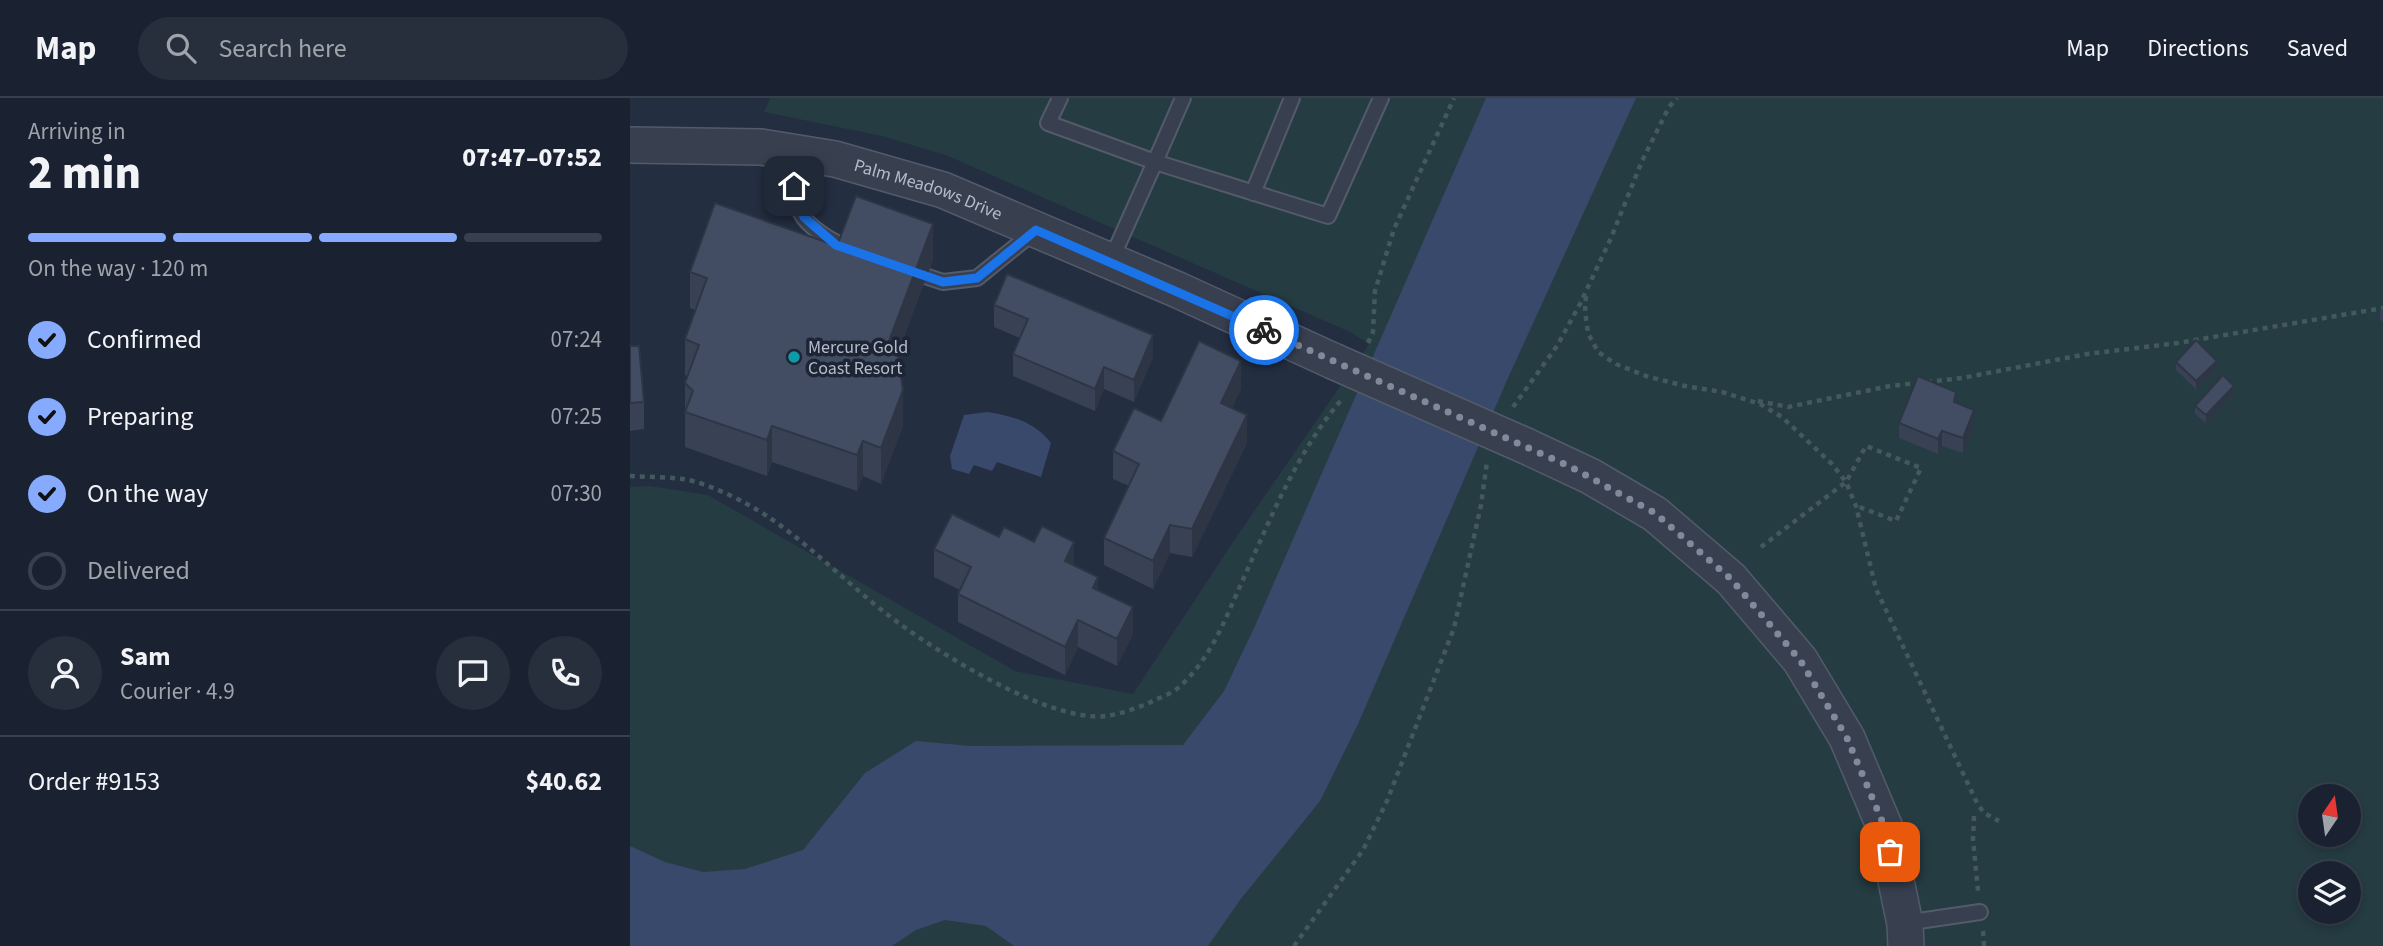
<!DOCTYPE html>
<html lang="en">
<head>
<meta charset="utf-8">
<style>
  body { margin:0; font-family:"Source Sans 3",sans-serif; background:#272f3d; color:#f1f3f6; height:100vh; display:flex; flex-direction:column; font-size:26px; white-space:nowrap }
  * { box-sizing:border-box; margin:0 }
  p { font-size:23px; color:#9fa4ab }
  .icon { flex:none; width:38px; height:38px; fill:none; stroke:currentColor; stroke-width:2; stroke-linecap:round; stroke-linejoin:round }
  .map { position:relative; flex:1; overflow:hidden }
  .sheet { display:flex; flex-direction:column; background:#1a2231; width:630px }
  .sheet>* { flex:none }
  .needle { width:46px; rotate:13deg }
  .buttons { position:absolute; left:1668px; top:686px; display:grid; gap:14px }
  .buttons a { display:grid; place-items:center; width:63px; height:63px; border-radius:50%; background:#1a2231; box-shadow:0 4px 10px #0003,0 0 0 2px #383f4d; font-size:35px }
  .pin { position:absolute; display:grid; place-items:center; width:60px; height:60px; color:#fff; margin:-30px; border-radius:14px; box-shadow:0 4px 10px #0006 }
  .courier { position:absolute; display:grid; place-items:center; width:70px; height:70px; margin:-35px; border:5px solid #1a73e8; border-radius:50%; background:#fff; color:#222; box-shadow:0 2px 9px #0007 }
  .headline em { font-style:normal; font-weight:800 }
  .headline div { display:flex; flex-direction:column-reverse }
  .headline { display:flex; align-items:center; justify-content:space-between; height:119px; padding:0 28px }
  h1 { font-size:46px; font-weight:800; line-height:52px }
  .bar { display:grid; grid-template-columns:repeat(4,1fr); gap:10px 7px; align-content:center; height:84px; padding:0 28px }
  .bar i { height:9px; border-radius:5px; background:#383f4d }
  .bar .current { background:#86abfe }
  .bar p { grid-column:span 4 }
  .line { display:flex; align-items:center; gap:18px; padding:0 28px; border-top:2px solid #383f4d }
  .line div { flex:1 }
  .round { display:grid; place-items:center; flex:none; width:74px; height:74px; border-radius:37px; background:#272f3d }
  ol { padding:0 28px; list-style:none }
  li { display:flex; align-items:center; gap:21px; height:77px }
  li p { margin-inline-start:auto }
  li .icon { padding:7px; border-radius:50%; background:#86abfe; color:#111; stroke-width:4 }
  li:last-child { color:#9fa4ab }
  li i { width:38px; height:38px; border:4px solid #383f4d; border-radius:50% }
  header { display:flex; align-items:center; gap:42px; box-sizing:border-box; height:98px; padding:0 35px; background:#1a2231; border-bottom:2px solid #383f4d }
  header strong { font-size:33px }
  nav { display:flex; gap:38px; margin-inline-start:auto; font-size:24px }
  .search { width:490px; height:63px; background:#272f3d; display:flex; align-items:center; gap:18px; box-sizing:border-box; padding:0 24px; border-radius:38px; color:#9fa4ab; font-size:26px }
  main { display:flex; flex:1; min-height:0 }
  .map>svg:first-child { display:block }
  .green { fill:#253c42; fill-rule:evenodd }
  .water { fill:#38496b }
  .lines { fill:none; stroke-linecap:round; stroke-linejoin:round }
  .service-casing { stroke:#535b6b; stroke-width:18 }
  .tertiary-casing { stroke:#535b6b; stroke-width:38 }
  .path { stroke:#44595e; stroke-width:4.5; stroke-dasharray:5 5; stroke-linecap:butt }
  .service { stroke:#384050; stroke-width:14 }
  .tertiary { stroke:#384050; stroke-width:35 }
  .tertiary-bridge-casing { stroke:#535b6b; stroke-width:38; stroke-linecap:butt }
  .tertiary-bridge { stroke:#384050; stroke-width:35 }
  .wall { fill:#394255 }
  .shaded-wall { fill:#2e3645 }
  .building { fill:#424d63; stroke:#2e3645; stroke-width:2 }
  .done { stroke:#818a9b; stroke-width:7; stroke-dasharray:0 12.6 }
  .route { stroke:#1a73e8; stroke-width:9 }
  .culture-dot { fill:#0f9aa8; stroke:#1d2535; stroke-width:2.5 }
  .labels { text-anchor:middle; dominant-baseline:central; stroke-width:7; stroke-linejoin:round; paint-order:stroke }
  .street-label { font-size:18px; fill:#b4bbcb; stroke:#1d2535 }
  .poi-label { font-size:18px; fill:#b4bbcb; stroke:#1d2535; text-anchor:start }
</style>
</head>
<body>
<header>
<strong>Map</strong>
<div class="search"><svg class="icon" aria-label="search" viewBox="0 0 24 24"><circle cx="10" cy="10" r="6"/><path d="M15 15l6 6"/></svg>Search here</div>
<nav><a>Map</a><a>Directions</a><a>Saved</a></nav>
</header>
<main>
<section class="sheet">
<div class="headline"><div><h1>2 min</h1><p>Arriving in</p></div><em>07:47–07:52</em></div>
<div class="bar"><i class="current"></i><i class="current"></i><i class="current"></i><i></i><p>On the way · 120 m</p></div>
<ol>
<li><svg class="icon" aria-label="check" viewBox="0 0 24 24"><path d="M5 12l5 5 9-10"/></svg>Confirmed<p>07:24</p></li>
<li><svg class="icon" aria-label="check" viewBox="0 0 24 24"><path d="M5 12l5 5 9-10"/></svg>Preparing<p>07:25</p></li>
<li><svg class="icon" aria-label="check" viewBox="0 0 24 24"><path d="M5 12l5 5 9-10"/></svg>On the way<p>07:30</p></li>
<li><i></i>Delivered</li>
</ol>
<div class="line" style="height:126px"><a class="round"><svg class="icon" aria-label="person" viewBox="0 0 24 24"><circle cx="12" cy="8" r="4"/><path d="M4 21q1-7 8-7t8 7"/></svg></a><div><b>Sam</b><p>Courier · 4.9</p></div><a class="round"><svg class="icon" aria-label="chat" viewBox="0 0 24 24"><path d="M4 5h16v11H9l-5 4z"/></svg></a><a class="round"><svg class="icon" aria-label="phone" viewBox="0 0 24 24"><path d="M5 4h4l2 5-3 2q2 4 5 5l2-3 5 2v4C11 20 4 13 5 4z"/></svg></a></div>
<div class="line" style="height:91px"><div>Order #9153</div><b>$40.62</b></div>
</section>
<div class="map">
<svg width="1753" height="848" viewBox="0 0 1753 848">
  <rect width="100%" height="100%" fill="#232e41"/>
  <path class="green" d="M 140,0 L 1753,0 L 1753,848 L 0,848 L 0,389 L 20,388 L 78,397 L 385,573 L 503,596 L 603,444 L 739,246 L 720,234 L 318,58 L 252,38 L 134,14 ZM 1680,698 L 1718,698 L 1718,737 L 1680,737 ZM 1680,775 L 1718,775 L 1718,814 L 1680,814 Z"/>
  <path class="water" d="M 856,0 L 1006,0 L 878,280 L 728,626 L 690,703 L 610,802 L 578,848 L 384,848 L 356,828 L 315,822 L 286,832 L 262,848 L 0,848 L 0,748 L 35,764 L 73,774 L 115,771 L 173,752 L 235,675 L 286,643 L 341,648 L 553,647 L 594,593 L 625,528 Z
    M 357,314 C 383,318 405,324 421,345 L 411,379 L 367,364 L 362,373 L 344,367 L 339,376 L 322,371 L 320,358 L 334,317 Z"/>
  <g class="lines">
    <g class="service-casing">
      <path id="service" d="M 430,0 L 418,25 L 525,64 L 481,162
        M 553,0 L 525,64 L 698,118 L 751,0
        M 161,56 C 162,74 163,105 174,120 C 185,134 208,147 224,153
        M 623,95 L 662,0
        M 280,173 L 313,184 L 347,180 L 405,133
        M 1275,825 L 1350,814"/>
    </g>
    <g class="tertiary-casing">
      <g id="tertiary">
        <path id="s1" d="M 0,47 L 131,49 L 205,61 L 313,92 L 548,192 L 703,263"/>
        <path d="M 896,348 L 960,378 L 1025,416 L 1101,481 L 1170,562 L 1217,640 L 1255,730 L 1275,826 L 1276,848"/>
      </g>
    </g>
    <path class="path" d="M 956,198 L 955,213 L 958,235 L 968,254 L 986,266 L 1016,278 L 1055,288 L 1092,294 L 1130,306 L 1152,319 L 1202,366 L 1216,384 L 1226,408 L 1246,491 L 1347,705 L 1354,715 L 1369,723
      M 738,245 L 743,234 L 745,193 L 764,131 L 824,0
      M 1297,284 L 1332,280 L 1457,256 L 1548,245 L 1753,210
      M 1128,303 L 1158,309 L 1260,288 L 1288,285
      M 883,309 L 927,248 L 950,206 L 981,140 L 1012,63 L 1039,9 L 1047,0
      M 0,378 C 17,379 36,379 53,381 C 79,385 118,405 140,420 C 182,449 218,486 258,517 C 303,552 419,625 476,618 C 491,616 507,610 521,604 C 530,599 542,596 549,589 C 580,562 595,522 611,486 C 640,422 666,355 712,301
      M 1131,449 L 1216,384 L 1236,348 L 1291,370 L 1266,423 L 1227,408
      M 1344,718 L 1343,741 L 1348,793
      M 1353,833 L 1354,848
      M 664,848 L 733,752 L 757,703 L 824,530 L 851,407 L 857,364"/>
    <use href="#service" class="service"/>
    <use href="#tertiary" class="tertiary"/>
    <g class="tertiary-bridge-casing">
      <path id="tertiary-bridge" d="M 703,263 L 896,348"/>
    </g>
    <use href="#tertiary-bridge" class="tertiary-bridge"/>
  </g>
  <path class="wall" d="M 207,148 L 303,162 L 267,257 L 273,328 L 251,386 L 233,378 L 227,393 L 142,364 L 137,378 L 55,349 L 55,285 L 58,278 L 55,277 L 55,241 L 65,212 L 60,210 L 60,174 Z
    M 364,207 L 523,259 L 504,304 L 474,291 L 465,313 L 383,278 L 383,256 L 390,240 L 364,229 Z
    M 1753,211 L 1753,224 L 1750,221 L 1750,213 Z
    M 0,248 L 14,304 L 14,331 L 0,333 Z
    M 1546,264 L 1587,271 L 1566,291 L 1546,272 Z
    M 611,291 L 602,310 L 617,345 L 562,459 L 540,455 L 523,491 L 474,467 L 474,440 L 499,388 L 483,381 L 483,353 Z
    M 1604,296 L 1576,325 L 1565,316 L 1565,308 Z
    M 1326,304 L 1344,328 L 1333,355 L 1312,348 L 1308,356 L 1269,340 L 1269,325 Z
    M 369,439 L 444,467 L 468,492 L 503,536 L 487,568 L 448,549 L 435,577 L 328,524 L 328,496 L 330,492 L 304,479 L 304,451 Z"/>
  <path class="shaded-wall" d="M 303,126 L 303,162 L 256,286 L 256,251 Z
    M 523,237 L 523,259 L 504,304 L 504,282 Z
    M 611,263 L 611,291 L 591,333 L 591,305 Z
    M 1587,263 L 1587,271 L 1566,291 L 1566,283 Z
    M 474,269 L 474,291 L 465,313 L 465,291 Z
    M 1604,288 L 1604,296 L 1576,325 L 1576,317 Z
    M 273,292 L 273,328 L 251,386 L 251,350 Z
    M 1344,312 L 1344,328 L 1333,355 L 1333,340 Z
    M 617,317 L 617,345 L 562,459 L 562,431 Z
    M 142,328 L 142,364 L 137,378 L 137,342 Z
    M 1312,333 L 1312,348 L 1308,356 L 1308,341 Z
    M 233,343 L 233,378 L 227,393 L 227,357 Z
    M 540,427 L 540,455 L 523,491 L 523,463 Z
    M 444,444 L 444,472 L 435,463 Z
    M 468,479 L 468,506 L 463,490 Z
    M 503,509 L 503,536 L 487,568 L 487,541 Z
    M 448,522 L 448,549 L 435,577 L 435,549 Z"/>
  <path class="building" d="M 226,98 L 303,126 L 256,251 L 268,257 L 273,292 L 251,350 L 233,343 L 227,357 L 142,328 L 137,342 L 55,314 L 63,293 L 55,285 L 69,247 L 55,241 L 77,180 L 60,174 L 85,105 L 207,148 Z
    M 377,176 L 523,237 L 504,282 L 474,269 L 465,291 L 383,256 L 398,221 L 364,207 Z
    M 1566,242 L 1587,263 L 1566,283 L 1546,264 Z
    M 569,243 L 611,263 L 591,305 L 617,317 L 562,431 L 540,427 L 523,463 L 474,440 L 509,366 L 483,353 L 504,310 L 531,323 Z
    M 0,248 L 9,248 L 14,304 L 0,305 Z
    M 1593,277 L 1604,288 L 1576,317 L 1565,308 Z
    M 1288,278 L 1326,294 L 1324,304 L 1344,312 L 1333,340 L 1312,333 L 1308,341 L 1269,325 Z
    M 322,416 L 369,439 L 374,429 L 404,444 L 412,428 L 444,444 L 435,463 L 468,479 L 463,490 L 503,509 L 487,541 L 448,522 L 435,549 L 328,496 L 341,469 L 304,451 Z"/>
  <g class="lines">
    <path class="done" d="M 634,232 L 939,368 L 1025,415 L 1101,481 L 1170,562 L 1217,640 L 1255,730 L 1260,754"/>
    <path class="route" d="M 164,88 L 174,119 L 206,147 L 313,184 L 347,180 L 406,132 L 634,232"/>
  </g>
  <circle class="culture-dot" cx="164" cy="259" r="7"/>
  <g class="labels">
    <g class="street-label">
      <text stroke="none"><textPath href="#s1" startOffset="304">Palm Meadows Drive</textPath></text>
    </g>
    <g class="poi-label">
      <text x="178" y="249">Mercure Gold<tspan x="178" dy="21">Coast Resort</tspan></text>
    </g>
  </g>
</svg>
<div class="buttons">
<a><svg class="needle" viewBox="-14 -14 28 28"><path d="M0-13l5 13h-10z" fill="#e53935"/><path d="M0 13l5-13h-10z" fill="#9fa4ab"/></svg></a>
<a><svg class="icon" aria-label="layers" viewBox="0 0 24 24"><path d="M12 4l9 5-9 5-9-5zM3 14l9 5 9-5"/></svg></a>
</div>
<div class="pin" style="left:1260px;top:754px;background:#ea580c"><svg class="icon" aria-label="bag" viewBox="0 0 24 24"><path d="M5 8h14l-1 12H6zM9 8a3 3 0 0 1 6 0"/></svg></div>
<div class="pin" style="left:164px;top:88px;background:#1f2937"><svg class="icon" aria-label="home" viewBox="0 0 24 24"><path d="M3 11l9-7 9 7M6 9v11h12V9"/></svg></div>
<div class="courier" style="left:634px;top:232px"><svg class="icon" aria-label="bike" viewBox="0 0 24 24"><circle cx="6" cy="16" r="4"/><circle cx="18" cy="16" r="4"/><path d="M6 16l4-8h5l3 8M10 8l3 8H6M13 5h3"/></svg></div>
</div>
</main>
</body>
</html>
